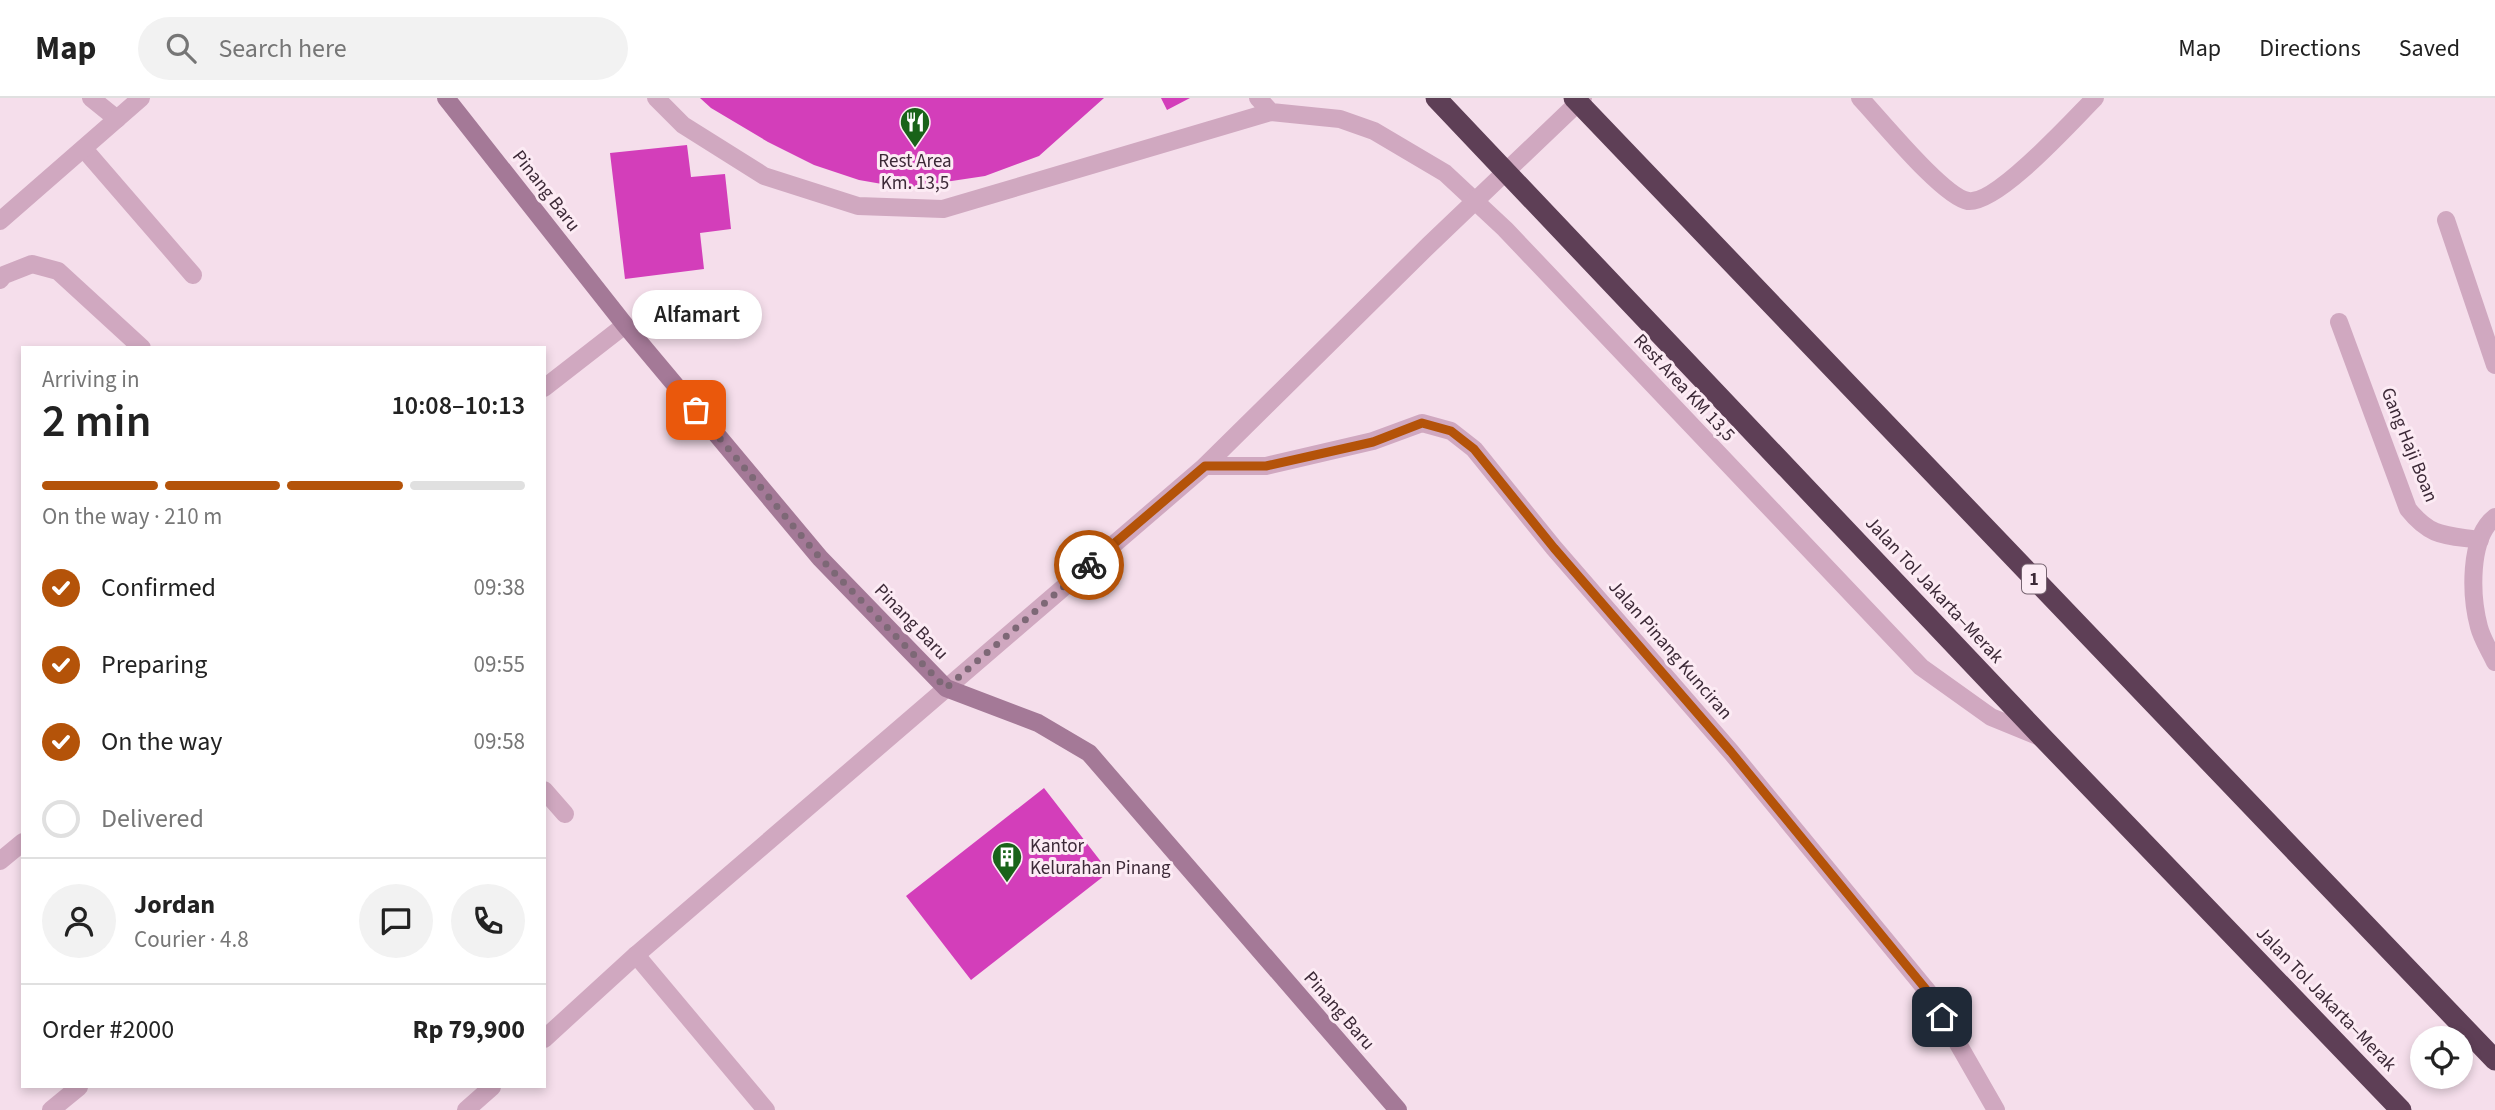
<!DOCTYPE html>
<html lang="en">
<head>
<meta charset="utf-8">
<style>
  body { margin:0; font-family:"Source Sans 3",sans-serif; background:#f2f2f2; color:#222; height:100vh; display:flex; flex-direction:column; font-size:26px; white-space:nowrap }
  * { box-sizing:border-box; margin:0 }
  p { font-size:23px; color:#767676 }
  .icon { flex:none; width:38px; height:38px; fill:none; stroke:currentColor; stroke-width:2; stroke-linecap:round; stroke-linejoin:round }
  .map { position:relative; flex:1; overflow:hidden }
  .details { position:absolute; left:21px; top:248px; width:525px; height:742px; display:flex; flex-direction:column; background:#fff; border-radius:0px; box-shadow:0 4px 10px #0003 }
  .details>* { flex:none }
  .tools { position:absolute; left:2410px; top:928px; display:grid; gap:14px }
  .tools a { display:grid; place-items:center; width:63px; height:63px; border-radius:50%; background:#fff; box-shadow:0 4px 10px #0003; font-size:35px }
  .pin { position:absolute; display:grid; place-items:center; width:60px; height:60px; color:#fff; margin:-30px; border-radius:14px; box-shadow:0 4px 10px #0006 }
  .courier { position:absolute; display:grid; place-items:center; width:70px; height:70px; margin:-35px; border:5px solid #b45309; border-radius:50%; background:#fff; color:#222; box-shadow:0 2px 9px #0007 }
  .bubble { position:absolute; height:49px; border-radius:24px; background:#fff; box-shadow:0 4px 10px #0003; font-size:23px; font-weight:600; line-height:49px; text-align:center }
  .head em { font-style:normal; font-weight:600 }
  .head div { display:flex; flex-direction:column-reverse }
  .head { display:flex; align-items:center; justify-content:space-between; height:119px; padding:0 21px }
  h1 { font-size:46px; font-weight:600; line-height:52px }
  .bar { display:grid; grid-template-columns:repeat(4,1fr); gap:10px 7px; align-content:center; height:84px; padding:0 21px }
  .bar i { height:9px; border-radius:5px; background:#e0e0e0 }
  .bar .current { background:#b45309 }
  .bar p { grid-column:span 4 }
  .line { display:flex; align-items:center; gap:18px; padding:0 21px; border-top:2px solid #e0e0e0 }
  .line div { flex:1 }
  .round { display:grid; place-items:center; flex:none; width:74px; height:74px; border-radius:37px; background:#f2f2f2 }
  ol { padding:0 21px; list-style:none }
  li { display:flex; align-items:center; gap:21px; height:77px }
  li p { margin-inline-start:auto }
  li .icon { padding:7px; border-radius:50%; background:#b45309; color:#fff; stroke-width:4 }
  li:last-child { color:#767676 }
  li i { width:38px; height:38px; border:4px solid #e0e0e0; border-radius:50% }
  header { display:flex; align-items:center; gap:42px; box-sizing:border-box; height:98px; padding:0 35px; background:#fff; border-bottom:2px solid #e0e0e0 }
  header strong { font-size:33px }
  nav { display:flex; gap:38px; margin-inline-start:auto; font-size:24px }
  .search { width:490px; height:63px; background:#f2f2f2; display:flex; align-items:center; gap:18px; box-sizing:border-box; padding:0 24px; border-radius:38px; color:#767676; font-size:26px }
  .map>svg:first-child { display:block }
  .building { fill:#d33eba }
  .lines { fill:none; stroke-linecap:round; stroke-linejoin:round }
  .service { stroke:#d0a8c0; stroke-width:18 }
  .minor { stroke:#d0a8c0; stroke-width:18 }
  .tertiary { stroke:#d0a8c0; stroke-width:18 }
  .secondary { stroke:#a47997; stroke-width:18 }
  .motorway { stroke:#5e3f56; stroke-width:21 }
  .done { stroke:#7d6876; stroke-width:7; stroke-dasharray:0 12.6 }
  .route { stroke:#b45309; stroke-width:9 }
  .labels { text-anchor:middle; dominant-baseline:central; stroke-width:6; stroke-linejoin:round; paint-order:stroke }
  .shield { fill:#fcebf4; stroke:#766370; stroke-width:2 }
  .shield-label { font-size:18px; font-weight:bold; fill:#3c2937 }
  .poi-label { font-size:19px; fill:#3c2937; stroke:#fcebf4 }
  .street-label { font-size:19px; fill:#3c2937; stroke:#fcebf4 }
</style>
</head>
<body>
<header>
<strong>Map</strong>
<div class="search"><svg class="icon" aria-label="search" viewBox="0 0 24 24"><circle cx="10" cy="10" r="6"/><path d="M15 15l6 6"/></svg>Search here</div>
<nav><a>Map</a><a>Directions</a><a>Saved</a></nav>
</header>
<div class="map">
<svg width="2495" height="1012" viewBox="0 0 2495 1012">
  <rect width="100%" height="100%" fill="#f5deeb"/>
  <path class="building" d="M 700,0 L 1104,0 L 1039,58 L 985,78 L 905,90 L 859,82 L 814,67 L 768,44 L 711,10 Z
    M 1161,0 L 1190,0 L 1167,12 Z
    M 687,47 L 691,79 L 725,76 L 731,131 L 700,135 L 704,171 L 625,181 L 610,55 Z
    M 1044,690 L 1109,774 L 971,882 L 906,798 Z"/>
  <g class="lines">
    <path class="service" d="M 91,0 L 117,21
      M 656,0 L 683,27 L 764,78 L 858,108 L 943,111 L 1271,14 L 1340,21 L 1374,33 L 1445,75 L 1505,131 L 1921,569 L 1991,619 L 2040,639
      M 1258,0 L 1271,14
      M 84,51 L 193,177
      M 0,182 L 4,177 L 32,166 L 58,173 L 142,250
      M 544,290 L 625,227
      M 544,692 L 565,716"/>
    <path class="minor" d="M 1860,0 C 1880,21 1943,99 1968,103 C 1997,107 2073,22 2095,0
      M 2446,122 L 2495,267
      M 0,123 L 141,0
      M 2339,224 L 2408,411 C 2431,440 2446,437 2480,442
      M 1205,368 L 1266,368 L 1373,343 L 1422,325 L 1451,333 L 1474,351 L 1554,450 L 1731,654 L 1929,895 L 1996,1012
      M 2495,419 C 2468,440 2471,499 2479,529 C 2482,541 2490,553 2495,564
      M 0,763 L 23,744
      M 636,857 L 766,1012
      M 51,1012 L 79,989"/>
    <path class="tertiary" d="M 544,941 L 636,857 L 1205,368 L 1429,147 L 1583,0
      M 466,1012 L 492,989"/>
    <path class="secondary" d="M 446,0 L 625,227 L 820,460 L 946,590 L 1038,625 L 1089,655 L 1398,1012"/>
    <path class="motorway" d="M 1436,0 L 2043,640 L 2401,1012
      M 1574,0 L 2495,962"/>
  </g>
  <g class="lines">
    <path class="done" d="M 696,312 L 820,460 L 946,590 L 1089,467"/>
    <path class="route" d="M 1089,467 L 1205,368 L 1266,368 L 1373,344 L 1422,325 L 1451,333 L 1474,351 L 1554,450 L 1731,654 L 1929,895 L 1942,919"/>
  </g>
  <defs>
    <g id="restaurant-pin" transform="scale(1.575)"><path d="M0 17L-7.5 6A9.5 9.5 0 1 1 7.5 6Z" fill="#196319" stroke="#fcebf4"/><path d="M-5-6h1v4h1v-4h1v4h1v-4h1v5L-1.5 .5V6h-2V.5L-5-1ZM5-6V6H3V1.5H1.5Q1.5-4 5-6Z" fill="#fff"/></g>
    <g id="building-pin" transform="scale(1.575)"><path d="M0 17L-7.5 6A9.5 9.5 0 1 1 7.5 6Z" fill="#196319" stroke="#fcebf4"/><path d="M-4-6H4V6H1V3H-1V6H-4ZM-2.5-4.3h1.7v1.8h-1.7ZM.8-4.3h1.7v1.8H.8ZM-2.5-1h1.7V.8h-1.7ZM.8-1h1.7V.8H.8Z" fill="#fff"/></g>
  </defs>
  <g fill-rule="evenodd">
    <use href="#restaurant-pin" x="915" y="24"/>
    <use href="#building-pin" x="1007" y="759"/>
  </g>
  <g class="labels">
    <rect class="shield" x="2022" y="466.5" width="24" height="29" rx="5"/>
    <g class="shield-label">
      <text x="2034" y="481">1</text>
    </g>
    <g class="poi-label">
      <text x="915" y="63">Rest Area<tspan x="915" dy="22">Km. 13,5</tspan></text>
      <text x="1030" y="748" text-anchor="start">Kantor<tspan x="1030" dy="22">Kelurahan Pinang</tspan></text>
    </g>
    <g class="street-label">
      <text transform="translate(546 93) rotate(52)">Pinang Baru</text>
      <text transform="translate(1684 290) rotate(47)">Rest Area KM 13,5</text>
      <text transform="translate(2409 347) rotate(68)">Gang Haji Boan</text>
      <text transform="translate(1934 492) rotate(47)">Jalan Tol Jakarta–Merak</text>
      <text transform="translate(911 524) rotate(46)">Pinang Baru</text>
      <text transform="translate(1670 552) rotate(49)">Jalan Pinang Kunciran</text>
      <text transform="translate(2326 901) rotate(46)">Jalan Tol Jakarta–Merak</text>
      <text transform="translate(1339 913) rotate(49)">Pinang Baru</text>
    </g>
  </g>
</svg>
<div class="tools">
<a><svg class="icon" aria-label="locate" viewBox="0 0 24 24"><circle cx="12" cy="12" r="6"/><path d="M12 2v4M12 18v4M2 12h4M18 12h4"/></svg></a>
</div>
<div class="pin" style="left:696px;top:312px;background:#ea580c"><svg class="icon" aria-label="bag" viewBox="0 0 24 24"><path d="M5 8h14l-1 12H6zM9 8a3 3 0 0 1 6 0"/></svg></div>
<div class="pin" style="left:1942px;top:919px;background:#1f2937"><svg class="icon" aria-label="home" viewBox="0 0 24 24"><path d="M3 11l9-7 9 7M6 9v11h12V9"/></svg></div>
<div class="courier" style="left:1089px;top:467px"><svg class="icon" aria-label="bike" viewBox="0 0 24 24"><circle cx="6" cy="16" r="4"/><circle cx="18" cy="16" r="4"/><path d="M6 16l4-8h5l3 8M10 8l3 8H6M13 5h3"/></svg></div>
<div class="bubble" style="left:632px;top:192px;width:130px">Alfamart</div>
<section class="details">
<div class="head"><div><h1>2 min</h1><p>Arriving in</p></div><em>10:08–10:13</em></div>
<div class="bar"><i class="current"></i><i class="current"></i><i class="current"></i><i></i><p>On the way · 210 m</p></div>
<ol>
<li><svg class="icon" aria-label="check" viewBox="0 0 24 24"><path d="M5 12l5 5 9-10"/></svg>Confirmed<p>09:38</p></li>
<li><svg class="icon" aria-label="check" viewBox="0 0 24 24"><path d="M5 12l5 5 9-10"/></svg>Preparing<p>09:55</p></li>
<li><svg class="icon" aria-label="check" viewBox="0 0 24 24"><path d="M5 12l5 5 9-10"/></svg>On the way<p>09:58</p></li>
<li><i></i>Delivered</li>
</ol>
<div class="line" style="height:126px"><a class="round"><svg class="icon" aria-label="person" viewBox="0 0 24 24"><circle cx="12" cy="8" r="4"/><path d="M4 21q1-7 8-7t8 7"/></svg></a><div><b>Jordan</b><p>Courier · 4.8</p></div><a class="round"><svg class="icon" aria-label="chat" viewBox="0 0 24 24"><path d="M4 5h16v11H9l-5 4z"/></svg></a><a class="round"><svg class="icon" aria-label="phone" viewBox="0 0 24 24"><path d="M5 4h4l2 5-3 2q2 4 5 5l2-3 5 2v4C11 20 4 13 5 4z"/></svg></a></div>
<div class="line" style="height:91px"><div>Order #2000</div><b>Rp 79,900</b></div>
</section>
</div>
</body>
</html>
